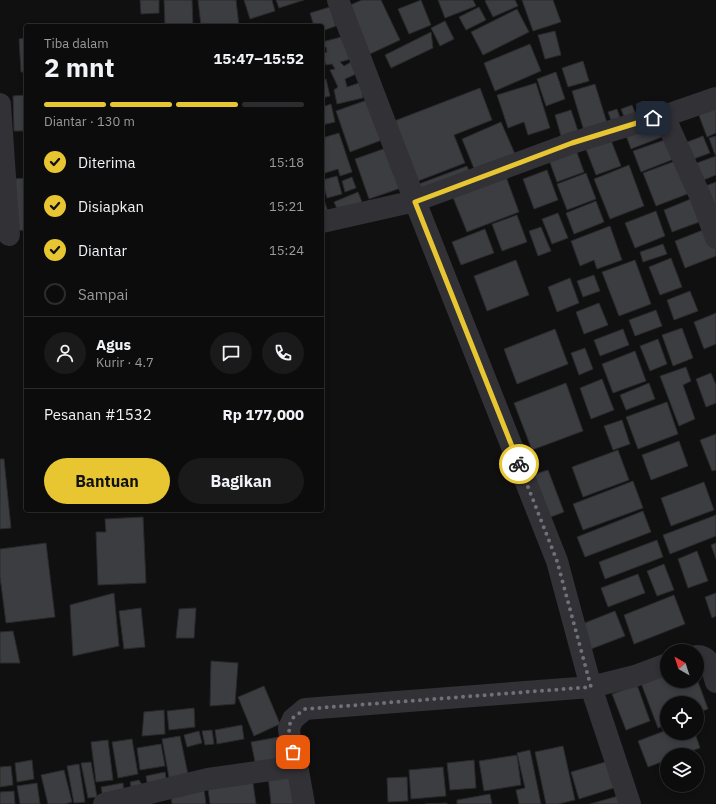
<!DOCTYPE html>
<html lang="id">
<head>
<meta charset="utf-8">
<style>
  body { margin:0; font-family:"IBM Plex Sans",sans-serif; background:#1a1a1b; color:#f1f3f6; height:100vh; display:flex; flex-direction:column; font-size:15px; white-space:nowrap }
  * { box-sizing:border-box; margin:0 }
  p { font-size:13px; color:#9a9b9d }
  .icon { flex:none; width:22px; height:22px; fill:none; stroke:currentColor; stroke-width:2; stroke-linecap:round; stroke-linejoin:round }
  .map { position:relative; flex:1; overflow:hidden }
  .panel { position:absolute; left:24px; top:24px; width:300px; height:488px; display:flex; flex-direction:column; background:#0c0c0d; border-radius:4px; box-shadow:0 2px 6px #0003,0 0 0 1px #2c2c2e }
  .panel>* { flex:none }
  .needle { width:26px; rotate:321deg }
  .buttons { position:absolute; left:660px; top:644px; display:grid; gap:8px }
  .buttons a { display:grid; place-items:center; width:44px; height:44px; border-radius:50%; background:#0c0c0d; box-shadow:0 2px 6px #0003,0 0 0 1px #2c2c2e; font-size:20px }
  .pin { position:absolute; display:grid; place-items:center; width:34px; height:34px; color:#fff; margin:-17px; border-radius:8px; box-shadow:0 2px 6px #0006 }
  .courier { position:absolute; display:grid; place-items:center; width:40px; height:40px; margin:-20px; border:3px solid #e7c632; border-radius:50%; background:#fff; color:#222; box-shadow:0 1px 5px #0007 }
  .headline em { font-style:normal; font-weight:700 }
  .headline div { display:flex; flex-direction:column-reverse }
  .headline { display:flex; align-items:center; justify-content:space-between; height:68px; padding:0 20px }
  h1 { font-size:26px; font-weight:700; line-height:30px }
  .bar { display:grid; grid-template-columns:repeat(4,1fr); gap:6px 4px; align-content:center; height:48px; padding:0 20px }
  .bar i { height:5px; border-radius:3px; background:#2c2c2e }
  .bar .on { background:#e7c632 }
  .bar p { grid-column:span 4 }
  .line { display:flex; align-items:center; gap:10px; padding:0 20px; border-top:1px solid #2c2c2e }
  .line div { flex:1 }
  .round { display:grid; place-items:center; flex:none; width:42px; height:42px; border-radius:21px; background:#1a1a1b }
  ol { padding:0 20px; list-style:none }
  li { display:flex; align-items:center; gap:12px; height:44px }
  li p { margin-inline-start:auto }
  li .icon { padding:4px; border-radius:50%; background:#e7c632; color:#111; stroke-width:4 }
  li:last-child { color:#9a9b9d }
  li i { width:22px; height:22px; border:2px solid #2c2c2e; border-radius:50% }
  .cta { display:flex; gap:8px; margin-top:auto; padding:8px 20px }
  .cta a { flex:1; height:46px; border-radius:24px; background:#e7c632; color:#111; font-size:16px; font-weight:700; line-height:46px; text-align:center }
  .cta a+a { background:#1a1a1b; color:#f1f3f6 }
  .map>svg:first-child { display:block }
  .building { fill:#3c3d41; stroke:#2a2a2d }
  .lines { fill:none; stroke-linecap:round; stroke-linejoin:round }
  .minor { stroke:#313136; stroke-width:22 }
  .done { stroke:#6f7079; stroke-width:4; stroke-dasharray:0 7.2 }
  .route { stroke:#e7c632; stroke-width:5 }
</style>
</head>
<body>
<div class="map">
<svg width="716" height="804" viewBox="0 0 716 804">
  <rect width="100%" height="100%" fill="#101011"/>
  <path class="building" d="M 140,0 L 159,0 L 159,13 L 141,14 Z
    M 164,0 L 192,0 L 193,26 L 165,26 Z
    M 198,0 L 236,0 L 239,26 L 201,26 Z
    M 244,0 L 272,0 L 275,11 L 250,19 Z
    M 276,0 L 304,0 L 279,8 Z
    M 362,0 L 381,0 L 400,40 L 370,54 L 348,6 Z
    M 421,0 L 431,25 L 409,34 L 398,9 Z
    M 438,0 L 473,0 L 476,6 L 445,18 Z
    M 487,0 L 515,0 L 518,6 L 493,17 L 485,1 Z
    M 522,0 L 553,0 L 561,22 L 533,31 Z
    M 330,7 L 336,26 L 322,31 L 322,26 L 314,26 L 310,13 Z
    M 479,7 L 486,20 L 466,30 L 459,17 Z
    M 517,9 L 529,32 L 483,55 L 471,32 Z
    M 445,21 L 454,39 L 440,46 L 431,28 Z
    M 555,31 L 561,55 L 545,59 L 538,35 Z
    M 431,32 L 433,48 L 391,68 L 385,55 Z
    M 345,36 L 354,58 L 340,62 L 344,66 L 353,61 L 356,74 L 345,79 L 347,87 L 362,82 L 363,98 L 337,104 L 334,90 L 338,87 L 330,70 L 335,69 L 332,64 L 326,65 L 322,54 L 327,52 L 326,47 L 322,48 L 322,42 Z
    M 26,38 L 26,72 L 21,72 L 19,39 Z
    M 530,44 L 541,71 L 495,91 L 484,63 Z
    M 583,61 L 589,81 L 568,87 L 562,68 Z
    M 556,72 L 565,99 L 546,106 L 537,79 Z
    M 326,79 L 330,96 L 322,98 L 322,80 Z
    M 536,83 L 550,128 L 528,135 L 524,122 L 508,128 L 497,95 Z
    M 595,84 L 607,123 L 584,131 L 572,91 Z
    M 480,88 L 492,120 L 454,135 L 465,163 L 413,183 L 389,123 Z
    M 26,95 L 26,131 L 14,131 L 13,96 Z
    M 367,100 L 382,140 L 350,152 L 336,111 Z
    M 644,101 L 650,115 L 642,118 L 636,104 Z
    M 716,102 L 716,133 L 707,137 L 697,110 Z
    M 331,104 L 335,122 L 322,125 L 322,107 Z
    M 632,105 L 637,117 L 626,122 L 621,109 Z
    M 617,109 L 622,123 L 613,126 L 608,112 Z
    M 571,110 L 578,131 L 561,136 L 555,115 Z
    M 655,118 L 662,137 L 631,149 L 624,130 Z
    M 501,122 L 515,154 L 475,171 L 462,139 Z
    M 339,133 L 352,172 L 340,176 L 338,169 L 322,174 L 322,153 L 324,152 L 322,146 L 322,138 Z
    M 609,135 L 621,166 L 596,175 L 584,144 Z
    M 703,136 L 710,153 L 688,161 L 682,144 Z
    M 716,136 L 716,154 L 715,155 L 709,138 Z
    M 667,139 L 674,159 L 641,172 L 633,151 Z
    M 575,147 L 584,172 L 557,182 L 548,157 Z
    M 386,148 L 401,188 L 369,199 L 355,159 Z
    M 716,156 L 716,175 L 701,181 L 694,164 Z
    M 678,160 L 690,193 L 656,206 L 643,173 Z
    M 629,165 L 644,206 L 610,219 L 594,179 Z
    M 467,166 L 471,176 L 419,195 L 416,185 Z
    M 547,170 L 558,200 L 534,209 L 523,179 Z
    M 586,173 L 596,199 L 567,210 L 557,184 Z
    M 505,174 L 519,212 L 467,232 L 452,195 Z
    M 337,176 L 342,194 L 327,198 L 322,180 Z
    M 352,177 L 356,188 L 345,192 L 342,181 Z
    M 26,178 L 26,230 L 16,231 L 13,179 Z
    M 716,182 L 716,209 L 700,188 Z
    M 358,192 L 362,202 L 338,211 L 334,202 Z
    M 693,198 L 702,221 L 672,232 L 664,210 Z
    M 324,200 L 329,215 L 322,217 L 322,201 Z
    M 596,201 L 604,222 L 574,234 L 566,213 Z
    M 656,211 L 665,236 L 635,248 L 625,223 Z
    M 558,213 L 568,238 L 552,244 L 542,219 Z
    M 517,215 L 527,242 L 502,251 L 492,224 Z
    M 610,226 L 622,260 L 597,269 L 594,260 L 580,266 L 571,241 Z
    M 541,227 L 551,251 L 538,256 L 529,231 Z
    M 708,228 L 716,249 L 716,256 L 685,268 L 675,241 Z
    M 485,229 L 494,253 L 461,265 L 452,242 Z
    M 663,244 L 667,254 L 643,262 L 640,252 Z
    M 671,258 L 682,287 L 660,295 L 649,267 Z
    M 516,260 L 529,295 L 487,311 L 474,276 Z
    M 635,260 L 651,304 L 619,316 L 602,272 Z
    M 594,275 L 600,291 L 583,297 L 577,281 Z
    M 570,278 L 579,303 L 557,312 L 548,287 Z
    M 690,291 L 698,311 L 674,320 L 667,300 Z
    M 599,303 L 608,325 L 584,334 L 576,312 Z
    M 656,310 L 662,326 L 635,336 L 629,320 Z
    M 716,313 L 716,344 L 704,349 L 694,322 Z
    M 682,328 L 693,358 L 673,366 L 662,335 Z
    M 555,329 L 568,364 L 517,384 L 504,349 Z
    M 623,329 L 629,345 L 600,356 L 594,340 Z
    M 658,339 L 667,364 L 650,371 L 640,346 Z
    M 585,348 L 593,369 L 579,375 L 571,353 Z
    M 635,351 L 646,381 L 613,393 L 602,364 Z
    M 686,367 L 691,381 L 683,385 L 695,419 L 679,426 L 660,376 Z
    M 711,373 L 716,385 L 716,403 L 706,407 L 696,379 Z
    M 602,379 L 614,410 L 591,419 L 580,388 Z
    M 566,383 L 583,431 L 532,450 L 514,403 Z
    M 649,383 L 655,399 L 626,410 L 620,395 Z
    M 667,402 L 678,434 L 638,449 L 626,417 Z
    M 622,420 L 630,444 L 613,450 L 604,426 Z
    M 716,434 L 716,470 L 712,471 L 700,440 Z
    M 679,441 L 688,466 L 651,480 L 642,455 Z
    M 618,450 L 629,480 L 583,497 L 572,467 Z
    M 0,459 L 4,459 L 11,528 L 0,529 Z
    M 548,470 L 564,512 L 548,518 L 532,475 Z
    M 633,481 L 643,508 L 583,530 L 573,504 Z
    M 704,482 L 714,510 L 671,526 L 661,498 Z
    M 643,511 L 651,532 L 585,557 L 577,537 Z
    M 716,515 L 716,536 L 670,554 L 663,535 Z
    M 143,517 L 146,583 L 98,585 L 96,532 L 106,532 L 105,519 Z
    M 657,540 L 663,557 L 605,579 L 599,562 Z
    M 46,543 L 55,617 L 6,623 L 0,577 L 0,549 Z
    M 716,543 L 716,559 L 711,545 Z
    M 697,551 L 708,581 L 688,588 L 678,559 Z
    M 664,564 L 674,590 L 657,596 L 647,571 Z
    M 638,574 L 645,593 L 608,607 L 601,588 Z
    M 114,593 L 119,646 L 73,656 L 70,605 Z
    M 716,593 L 716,616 L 712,618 L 705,597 Z
    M 674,595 L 685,624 L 634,644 L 624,615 Z
    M 141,608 L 145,647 L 124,649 L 119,611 Z
    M 196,608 L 194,638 L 176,638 L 179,609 Z
    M 615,611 L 625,636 L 591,649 L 582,624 Z
    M 13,631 L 20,663 L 0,663 L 0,632 Z
    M 211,661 L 238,663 L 235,704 L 210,706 Z
    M 667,673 L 667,681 L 697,681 L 697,679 L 708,709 L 697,713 L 697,703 L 667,703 L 667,724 L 658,728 L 641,683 Z
    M 637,685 L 650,721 L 626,730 L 612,694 Z
    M 264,686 L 280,724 L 254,736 L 238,697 Z
    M 194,708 L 195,727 L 169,730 L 167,711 Z
    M 164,710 L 165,734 L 142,736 L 144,712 Z
    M 242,725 L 244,739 L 217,744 L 215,730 Z
    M 212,730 L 214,744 L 205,745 L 202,731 Z
    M 667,730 L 667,733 L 695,733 L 700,748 L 680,755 L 667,755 L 667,760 L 648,767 L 638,741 Z
    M 199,731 L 202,743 L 187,747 L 184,735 Z
    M 180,736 L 189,779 L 170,783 L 162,739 Z
    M 284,736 L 288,760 L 256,767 L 251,742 Z
    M 132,739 L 138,774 L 118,778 L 112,742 Z
    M 108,740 L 113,780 L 96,782 L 91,742 Z
    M 161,744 L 165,766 L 140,770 L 137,748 Z
    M 563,746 L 575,800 L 558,804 L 546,804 L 535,752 Z
    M 530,750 L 541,804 L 519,804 L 516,790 L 525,788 L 517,753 Z
    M 517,755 L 521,785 L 484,791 L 479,761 Z
    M 32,760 L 34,779 L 17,782 L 15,763 Z
    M 474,760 L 476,788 L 450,790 L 447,763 Z
    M 612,760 L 620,786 L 579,799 L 571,772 Z
    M 91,762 L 97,797 L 88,798 L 81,763 Z
    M 79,764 L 85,802 L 74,803 L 67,766 Z
    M 11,766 L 13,785 L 0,787 L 0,767 Z
    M 443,767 L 446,796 L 411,799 L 409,770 Z
    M 64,770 L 72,802 L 65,804 L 48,804 L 41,775 Z
    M 165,772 L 167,784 L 148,788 L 146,776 Z
    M 294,773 L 297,804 L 271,804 L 268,776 Z
    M 407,777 L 408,801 L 388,802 L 387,778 Z
    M 139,780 L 144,788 L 132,791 L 130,782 Z
    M 37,783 L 40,804 L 20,804 L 17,786 Z
    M 123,783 L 124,794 L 103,798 L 101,787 Z
    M 253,783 L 256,804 L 210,804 L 208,789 Z
    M 204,789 L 206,804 L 172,804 L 171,796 Z
    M 14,791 L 15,804 L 0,804 L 0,792 Z
    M 490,794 L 492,804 L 457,804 L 457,800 Z
    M 618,796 L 621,804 L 590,804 Z
    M 447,803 L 447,804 L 425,804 Z"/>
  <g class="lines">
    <path class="minor" d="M 338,0 L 415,201 L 557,561 L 591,687 L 630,804
      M 0,104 L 9,235
      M 664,116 L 701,198 L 716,238
      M 322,222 L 415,201 L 572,143 L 643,121 L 664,116 L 716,98
      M 697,656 C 711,656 712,671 716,682
      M 104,804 L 208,779 L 278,769 L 297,765
      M 304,804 L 297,765 L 290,739 L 289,728 L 293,719 L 305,709 L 591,687 L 635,676 L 667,664"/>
  </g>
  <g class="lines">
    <path class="done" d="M 293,752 C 291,742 286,729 292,719 C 295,715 302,712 305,709 L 591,687 L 557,561 L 519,464"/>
    <path class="route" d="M 519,464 L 415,202 L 572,143 L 653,118"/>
  </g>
</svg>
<div class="buttons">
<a><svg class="needle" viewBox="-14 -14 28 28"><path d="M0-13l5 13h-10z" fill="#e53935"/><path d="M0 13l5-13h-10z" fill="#9a9b9d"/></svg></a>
<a><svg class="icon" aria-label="locate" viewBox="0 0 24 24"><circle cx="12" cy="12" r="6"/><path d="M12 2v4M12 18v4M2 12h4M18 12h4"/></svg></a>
<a><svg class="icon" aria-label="layers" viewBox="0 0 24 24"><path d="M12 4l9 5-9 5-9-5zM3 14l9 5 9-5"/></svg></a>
</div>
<div class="pin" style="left:293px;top:752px;background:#ea580c"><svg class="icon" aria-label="bag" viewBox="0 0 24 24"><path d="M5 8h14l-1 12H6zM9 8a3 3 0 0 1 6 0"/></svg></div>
<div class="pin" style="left:653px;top:118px;background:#1f2937"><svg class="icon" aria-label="home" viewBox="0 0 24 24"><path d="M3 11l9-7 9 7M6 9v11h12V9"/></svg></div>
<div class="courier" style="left:519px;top:464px"><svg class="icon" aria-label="bike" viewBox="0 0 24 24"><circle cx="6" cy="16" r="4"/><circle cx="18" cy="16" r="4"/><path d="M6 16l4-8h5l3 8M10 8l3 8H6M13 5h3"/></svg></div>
<section class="panel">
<div class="headline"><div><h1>2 mnt</h1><p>Tiba dalam</p></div><em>15:47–15:52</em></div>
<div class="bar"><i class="on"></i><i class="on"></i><i class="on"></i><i></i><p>Diantar · 130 m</p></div>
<ol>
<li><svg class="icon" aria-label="check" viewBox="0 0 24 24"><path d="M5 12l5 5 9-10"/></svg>Diterima<p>15:18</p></li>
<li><svg class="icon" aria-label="check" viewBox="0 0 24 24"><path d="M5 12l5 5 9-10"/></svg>Disiapkan<p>15:21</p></li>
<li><svg class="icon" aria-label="check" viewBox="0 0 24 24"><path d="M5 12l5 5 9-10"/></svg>Diantar<p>15:24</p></li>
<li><i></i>Sampai</li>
</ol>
<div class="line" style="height:72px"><a class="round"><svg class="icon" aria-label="person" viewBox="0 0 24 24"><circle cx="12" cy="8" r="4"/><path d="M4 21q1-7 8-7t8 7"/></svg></a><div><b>Agus</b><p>Kurir · 4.7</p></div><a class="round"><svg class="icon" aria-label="chat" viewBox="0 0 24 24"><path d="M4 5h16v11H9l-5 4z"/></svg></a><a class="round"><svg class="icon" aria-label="phone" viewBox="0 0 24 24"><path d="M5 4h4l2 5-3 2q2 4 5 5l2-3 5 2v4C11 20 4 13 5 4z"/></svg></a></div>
<div class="line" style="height:52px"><div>Pesanan #1532</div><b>Rp 177,000</b></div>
<div class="cta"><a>Bantuan</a><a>Bagikan</a></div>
</section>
</div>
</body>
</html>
